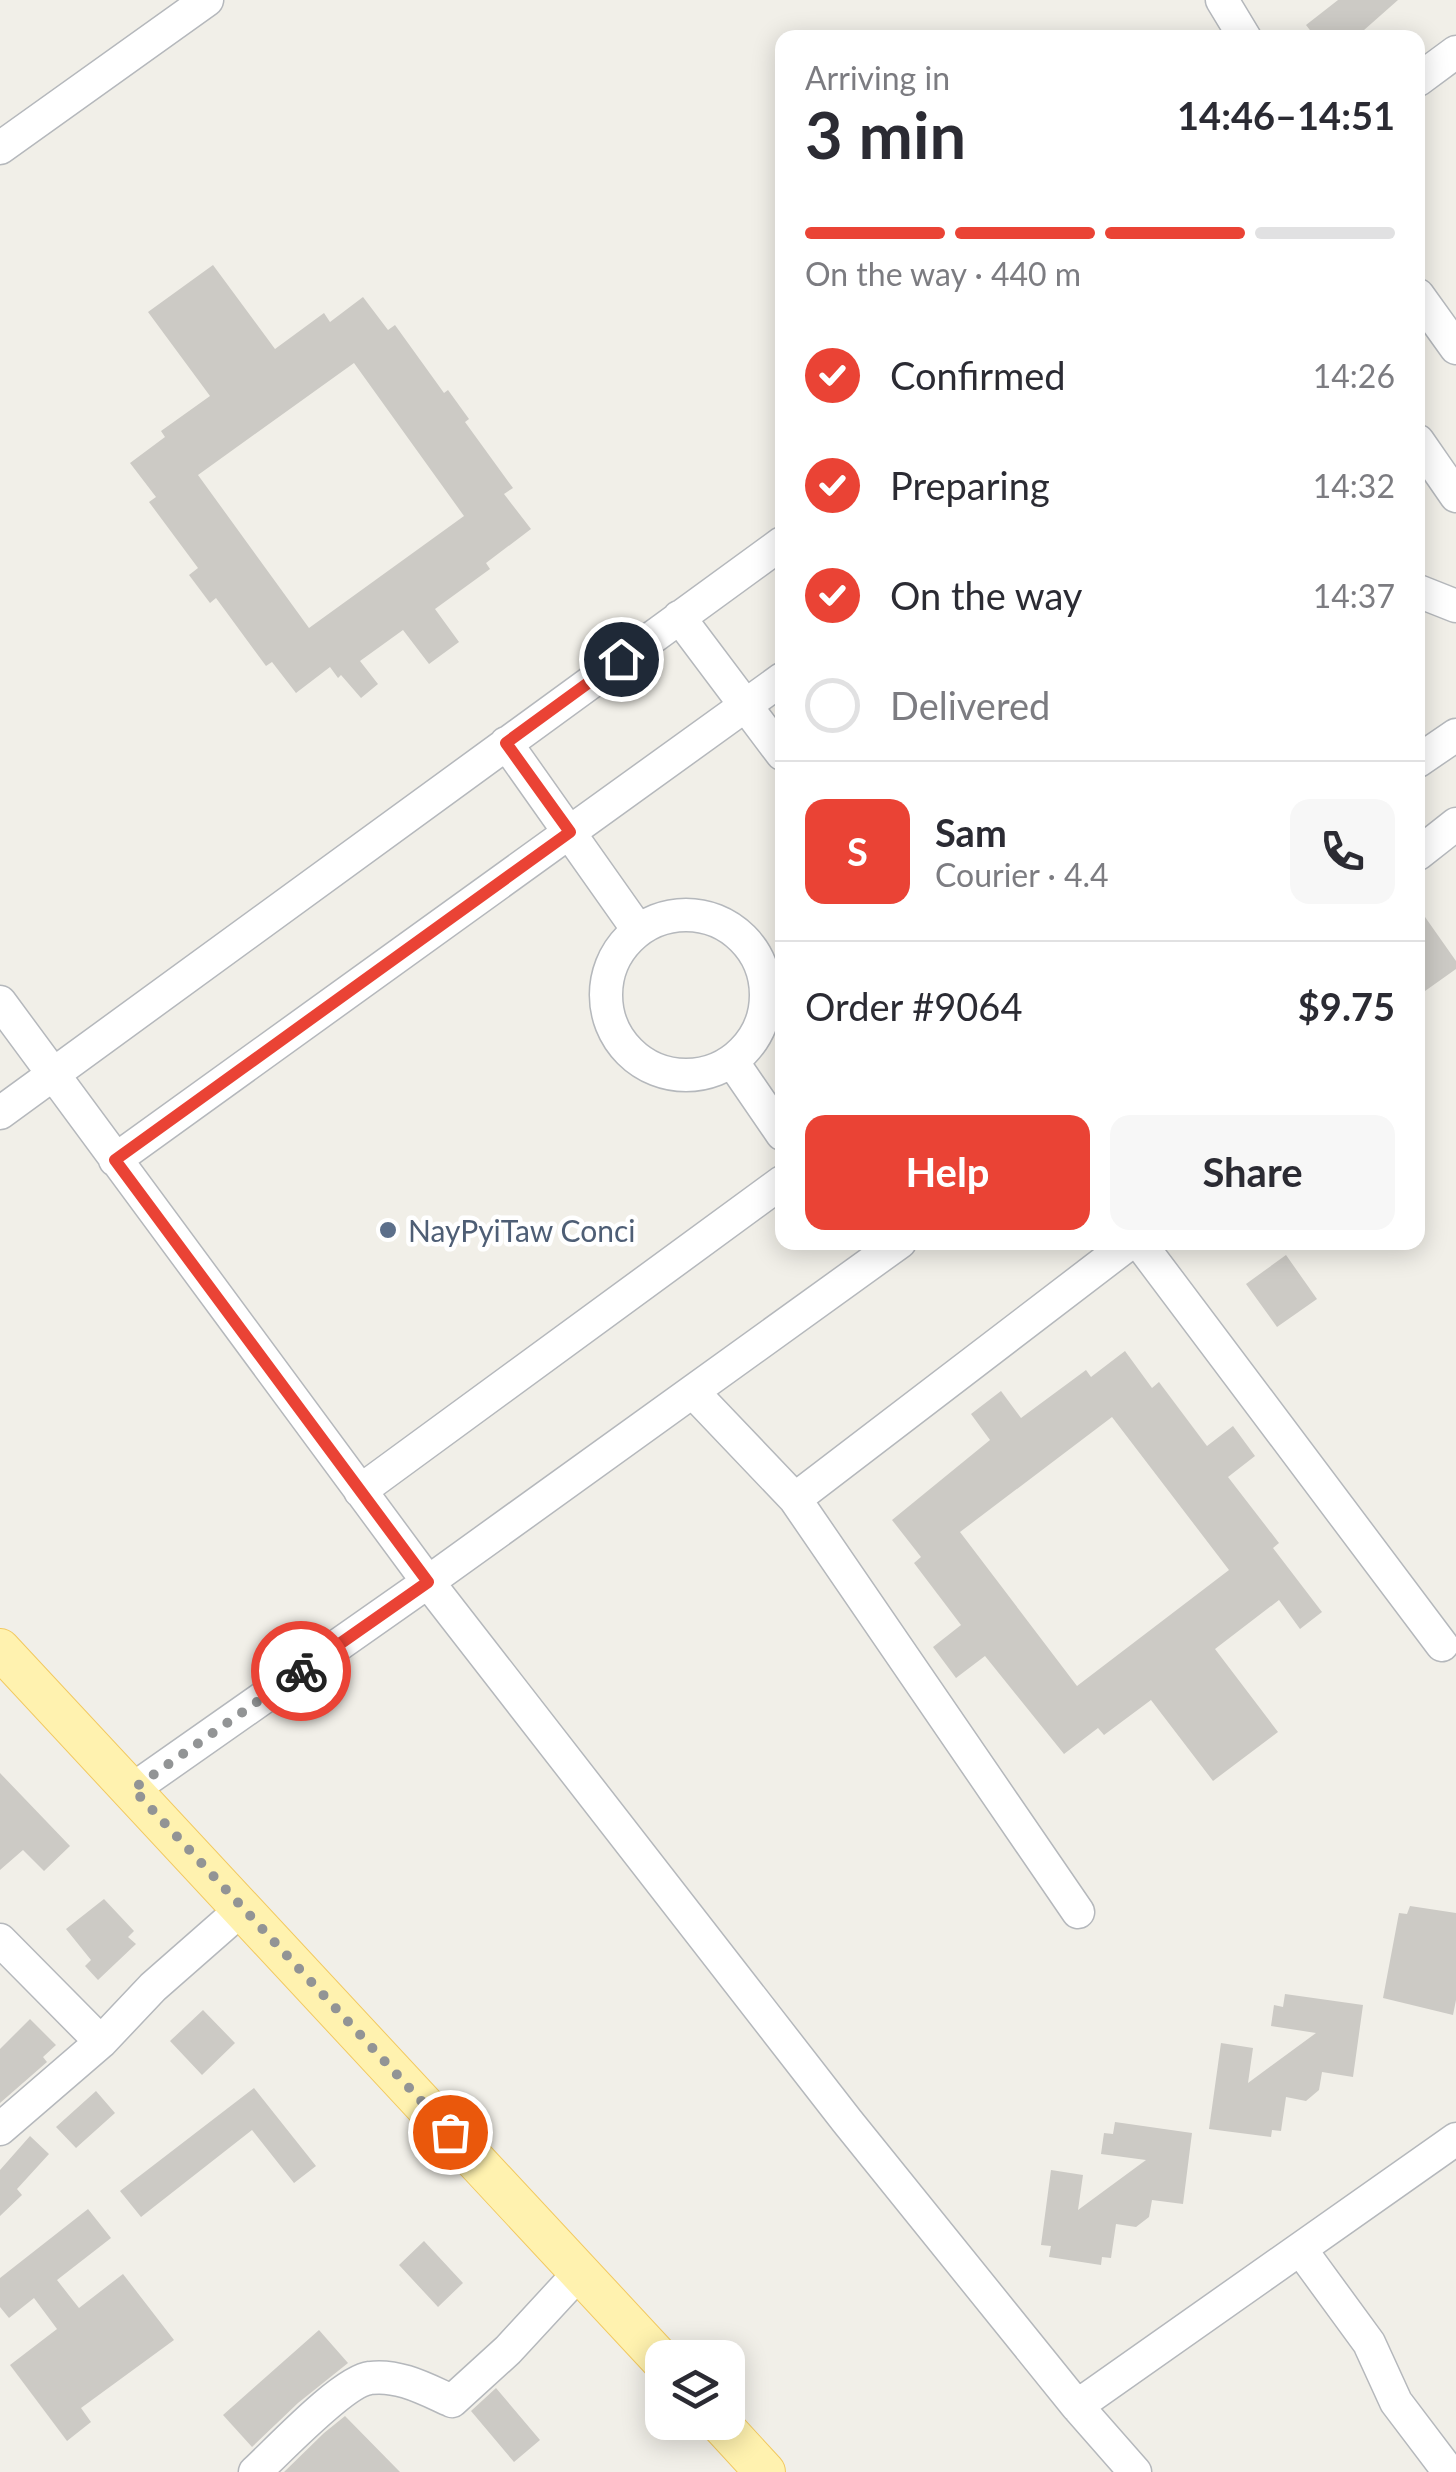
<!DOCTYPE html>
<html lang="en">
<head>
<meta charset="utf-8">
<style>
  body { margin:0; font-family:Lato,sans-serif; background:#f7f7f7; color:#2b2b33; height:100vh; display:flex; flex-direction:column; font-size:38px; white-space:nowrap }
  * { box-sizing:border-box; margin:0 }
  p { font-size:32px; color:#7c7c81 }
  .icon { flex:none; width:55px; height:55px; fill:none; stroke:currentColor; stroke-width:2; stroke-linecap:round; stroke-linejoin:round }
  .map { position:relative; flex:1; overflow:hidden }
  .panel { position:absolute; left:775px; top:30px; width:650px; height:1220px; display:flex; flex-direction:column; background:#fff; border-radius:20px; box-shadow:0 5px 25px #0003 }
  .panel>* { flex:none }
  .fabs { position:absolute; left:645px; top:2340px; display:grid; gap:20px }
  .fabs a { display:grid; place-items:center; width:100px; height:100px; border-radius:20px; background:#fff; box-shadow:0 5px 25px #0003; font-size:50px }
  .pin { position:absolute; display:grid; place-items:center; width:85px; height:85px; color:#fff; margin:-42px; border:5px solid #fff; border-radius:50%; box-shadow:0 2px 10px #0007 }
  .courier { position:absolute; display:grid; place-items:center; width:100px; height:100px; margin:-50px; border:8px solid #ea4335; border-radius:50%; background:#fff; color:#222; box-shadow:0 2px 12px #0007 }
  .summary em { font-style:normal; font-weight:700 }
  .summary div { display:flex; flex-direction:column-reverse }
  .summary { display:flex; align-items:center; justify-content:space-between; height:170px; padding:0 30px }
  h1 { font-size:65px; font-weight:700; line-height:75px }
  .bar { display:grid; grid-template-columns:repeat(4,1fr); gap:15px 10px; align-content:center; height:120px; padding:0 30px }
  .bar i { height:12px; border-radius:8px; background:#e1e1e2 }
  .bar .active { background:#ea4335 }
  .bar p { grid-column:span 4 }
  .line { display:flex; align-items:center; gap:25px; padding:0 30px; border-top:2px solid #e1e1e2 }
  .line div { flex:1 }
  .round { display:grid; place-items:center; flex:none; width:105px; height:105px; border-radius:20px; background:#f7f7f7 }
  ol { padding:0 30px; list-style:none }
  li { display:flex; align-items:center; gap:30px; height:110px }
  li p { margin-inline-start:auto }
  li .icon { padding:10px; border-radius:50%; background:#ea4335; color:#fff; stroke-width:4 }
  li:last-child { color:#7c7c81 }
  li i { width:55px; height:55px; border:5px solid #e1e1e2; border-radius:50% }
  .primary-button { display:flex; gap:20px; margin-top:auto; padding:20px 30px }
  .primary-button a { flex:1; height:115px; border-radius:20px; background:#ea4335; color:#fff; font-size:40px; font-weight:700; line-height:115px; text-align:center }
  .primary-button a+a { background:#f7f7f7; color:#2b2b33 }
  .map>svg:first-child { display:block }
  .building { fill:#cccac5; fill-rule:evenodd }
  .lines { fill:none; stroke-linecap:round; stroke-linejoin:round }
  .minor-casing { stroke:#b5b8bc; stroke-width:35 }
  .major-casing { stroke:#f2c960; stroke-width:42 }
  .minor { stroke:#fff; stroke-width:32 }
  .major { stroke:#fff2af; stroke-width:40 }
  .done { stroke:#929495; stroke-width:10; stroke-dasharray:0 18 }
  .route { stroke:#ea4335; stroke-width:12 }
  .service-dot { fill:#5c6f8a; stroke:#fff; stroke-width:4 }
  .labels { text-anchor:middle; dominant-baseline:central; stroke-width:9; stroke-linejoin:round; paint-order:stroke }
  .service-label { font-size:30px; fill:#4e5e75; stroke:#fff; text-anchor:start }
</style>
</head>
<body>
<div class="map">
<svg width="1456" height="2472" viewBox="0 0 1456 2472">
  <rect width="100%" height="100%" fill="#f1efe8"/>
  <path class="building" d="M 1338,0 L 1398,0 L 1355,38 L 1316,38 L 1306,25 Z
    M 213,265 L 275,349 L 324,313 L 330,322 L 363,297 L 388,330 L 395,325 L 444,393 L 448,390 L 469,419 L 465,422 L 513,488 L 504,494 L 531,529 L 486,563 L 490,569 L 435,609 L 459,642 L 429,664 L 403,630 L 360,661 L 378,684 L 361,698 L 341,675 L 338,678 L 330,667 L 296,693 L 272,662 L 266,666 L 216,598 L 210,603 L 189,575 L 198,568 L 149,502 L 156,497 L 130,463 L 165,437 L 161,431 L 210,396 L 148,312 ZM 354,363 L 464,516 L 309,628 L 198,475 Z
    M 1418,907 L 1456,961 L 1456,969 L 1418,996 Z
    M 1286,1255 L 1317,1299 L 1277,1327 L 1246,1284 Z
    M 1125,1351 L 1152,1388 L 1159,1382 L 1207,1446 L 1233,1426 L 1255,1456 L 1228,1477 L 1279,1543 L 1273,1548 L 1322,1612 L 1300,1629 L 1279,1600 L 1215,1649 L 1278,1732 L 1213,1781 L 1151,1700 L 1104,1735 L 1098,1728 L 1064,1754 L 985,1656 L 956,1678 L 933,1647 L 961,1625 L 914,1563 L 921,1557 L 892,1520 L 990,1440 L 971,1414 L 1001,1391 L 1021,1418 L 1086,1370 L 1091,1377 ZM 1112,1417 L 1229,1570 L 1077,1686 L 960,1532 Z
    M 0,1773 L 70,1846 L 44,1871 L 23,1850 L 0,1870 Z
    M 104,1899 L 134,1931 L 128,1937 L 136,1944 L 98,1980 L 85,1966 L 91,1960 L 66,1929 Z
    M 1410,1906 L 1456,1913 L 1456,2000 L 1453,2015 L 1383,1998 L 1399,1913 L 1407,1914 Z
    M 1285,1994 L 1363,2005 L 1353,2077 L 1322,2072 L 1319,2090 L 1306,2101 L 1286,2097 L 1281,2131 L 1272,2130 L 1271,2137 L 1209,2129 L 1221,2043 L 1253,2048 L 1248,2083 L 1316,2033 L 1271,2026 L 1274,2005 L 1283,2007 Z
    M 203,2010 L 235,2043 L 202,2075 L 170,2041 Z
    M 30,2019 L 56,2045 L 43,2057 L 47,2062 L 0,2103 L 0,2049 Z
    M 254,2088 L 316,2166 L 294,2183 L 252,2130 L 141,2217 L 120,2191 Z
    M 96,2091 L 115,2113 L 76,2148 L 56,2127 Z
    M 1115,2122 L 1192,2133 L 1183,2204 L 1152,2200 L 1149,2217 L 1136,2227 L 1116,2224 L 1111,2258 L 1102,2257 L 1101,2265 L 1049,2257 L 1051,2246 L 1041,2245 L 1051,2170 L 1083,2175 L 1078,2210 L 1146,2160 L 1101,2154 L 1104,2133 L 1113,2134 Z
    M 30,2136 L 49,2154 L 17,2189 L 22,2195 L 0,2216 L 0,2170 Z
    M 88,2209 L 111,2238 L 57,2280 L 79,2308 L 123,2274 L 174,2340 L 81,2408 L 91,2422 L 67,2441 L 10,2365 L 57,2329 L 34,2298 L 9,2318 L 0,2307 L 0,2278 Z
    M 424,2241 L 463,2283 L 438,2307 L 399,2265 Z
    M 319,2330 L 348,2363 L 298,2403 L 252,2447 L 223,2415 Z
    M 496,2388 L 540,2440 L 514,2462 L 471,2411 Z
    M 345,2416 L 400,2472 L 284,2472 L 324,2433 Z"/>
  <g class="lines">
    <g class="minor-casing">
      <path id="minor" d="M 1222,0 L 1245,38
        M 1418,80 L 1456,52
        M 0,148 L 207,0
        M 1418,295 L 1456,348
        M 1418,441 L 1456,496
        M 1418,591 L 1456,606
        M 679,617 L 782,754
        M 506,743 L 638,930
        M 1418,761 L 1456,735
        M 1418,854 L 1456,824
        M606 995a80 80 0 1 1 160 0a80 80 0 1 1-160 0Z
        M 0,1002 L 428,1582 L 847,2121 L 1077,2406 L 1135,2472
        M 732,1061 L 782,1134
        M 0,1113 L 782,543
        M 115,1160 L 782,679
        M 1139,1242 L 1442,1645
        M 693,1392 L 795,1499 L 1078,1912
        M 360,1491 L 782,1182
        M 795,1499 L 1131,1242
        M 133,1789 L 428,1582 L 900,1242
        M 0,1940 L 101,2042 L 0,2129
        M 101,2042 L 153,1987 L 243,1908
        M 1301,2250 L 1369,2343 L 1396,2402 L 1449,2472
        M 1077,2406 L 1456,2139
        M 255,2472 C 278,2451 343,2381 370,2378 C 399,2374 427,2390 452,2401 L 508,2350 L 580,2272"/>
    </g>
    <g class="major-casing">
      <path id="major" d="M 0,1649 L 662,2361
        M 719,2422 L 765,2472"/>
    </g>
    <use href="#minor" class="minor"/>
    <use href="#major" class="major"/>
  </g>
  <g class="lines">
    <path class="done" d="M 301,1671 L 133,1789 L 450,2132"/>
    <path class="route" d="M 301,1671 L 428,1582 L 115,1160 L 570,832 L 506,743 L 621,659"/>
  </g>
  <circle class="service-dot" cx="388" cy="1230" r="10"/>
  <g class="labels">
    <g class="service-label">
      <text x="408" y="1230">NayPyiTaw Conci</text>
    </g>
  </g>
</svg>
<div class="fabs">
<a><svg class="icon" aria-label="layers" viewBox="0 0 24 24"><path d="M12 4l9 5-9 5-9-5zM3 14l9 5 9-5"/></svg></a>
</div>
<div class="pin" style="left:450px;top:2132px;background:#ea580c"><svg class="icon" aria-label="bag" viewBox="0 0 24 24"><path d="M5 8h14l-1 12H6zM9 8a3 3 0 0 1 6 0"/></svg></div>
<div class="pin" style="left:621px;top:659px;background:#1f2937"><svg class="icon" aria-label="home" viewBox="0 0 24 24"><path d="M3 11l9-7 9 7M6 9v11h12V9"/></svg></div>
<div class="courier" style="left:301px;top:1671px"><svg class="icon" aria-label="bike" viewBox="0 0 24 24"><circle cx="6" cy="16" r="4"/><circle cx="18" cy="16" r="4"/><path d="M6 16l4-8h5l3 8M10 8l3 8H6M13 5h3"/></svg></div>
<section class="panel">
<div class="summary"><div><h1>3 min</h1><p>Arriving in</p></div><em>14:46–14:51</em></div>
<div class="bar"><i class="active"></i><i class="active"></i><i class="active"></i><i></i><p>On the way · 440 m</p></div>
<ol>
<li><svg class="icon" aria-label="check" viewBox="0 0 24 24"><path d="M5 12l5 5 9-10"/></svg>Confirmed<p>14:26</p></li>
<li><svg class="icon" aria-label="check" viewBox="0 0 24 24"><path d="M5 12l5 5 9-10"/></svg>Preparing<p>14:32</p></li>
<li><svg class="icon" aria-label="check" viewBox="0 0 24 24"><path d="M5 12l5 5 9-10"/></svg>On the way<p>14:37</p></li>
<li><i></i>Delivered</li>
</ol>
<div class="line" style="height:180px"><b class="round" style="background:#ea4335;color:#fff">S</b><div><b>Sam</b><p>Courier · 4.4</p></div><a class="round"><svg class="icon" aria-label="phone" viewBox="0 0 24 24"><path d="M5 4h4l2 5-3 2q2 4 5 5l2-3 5 2v4C11 20 4 13 5 4z"/></svg></a></div>
<div class="line" style="height:130px"><div>Order #9064</div><b>$9.75</b></div>
<div class="primary-button"><a>Help</a><a>Share</a></div>
</section>
</div>
</body>
</html>
